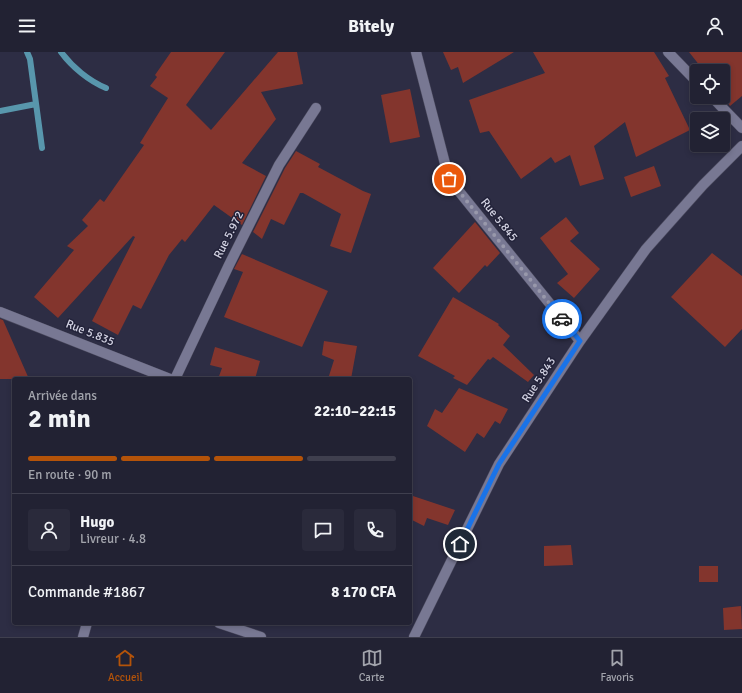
<!DOCTYPE html>
<html lang="fr">
<head>
<meta charset="utf-8">
<style>
  body { margin:0; font-family:Signika,sans-serif; background:#2a2a3b; color:#f1f3f6; height:100vh; display:flex; flex-direction:column; font-size:15px; white-space:nowrap }
  * { box-sizing:border-box; margin:0 }
  p { font-size:13px; color:#a2a4ac }
  .icon { flex:none; width:22px; height:22px; fill:none; stroke:currentColor; stroke-width:2; stroke-linecap:round; stroke-linejoin:round }
  .map { position:relative; flex:1; overflow:hidden }
  .side { position:absolute; left:12px; top:325px; width:400px; height:248px; display:flex; flex-direction:column; background:#223; border-radius:4px; box-shadow:0 2px 6px #0003,0 0 0 1px #3f3f4e }
  .side>* { flex:none }
  .tools { position:absolute; left:690px; top:12px; display:grid; gap:8px }
  .tools a { display:grid; place-items:center; width:40px; height:40px; border-radius:4px; background:#223; box-shadow:0 2px 6px #0003,0 0 0 1px #3f3f4e; font-size:20px }
  .pin { position:absolute; display:grid; place-items:center; width:34px; height:34px; color:#fff; margin:-17px; border:2px solid #fff; border-radius:50%; box-shadow:0 1px 4px #0007 }
  .courier { position:absolute; display:grid; place-items:center; width:40px; height:40px; margin:-20px; border:3px solid #1a73e8; border-radius:50%; background:#fff; color:#222; box-shadow:0 1px 5px #0007 }
  .overview em { font-style:normal; font-weight:700 }
  .overview div { display:flex; flex-direction:column-reverse }
  .overview { display:flex; align-items:center; justify-content:space-between; height:68px; padding:0 16px }
  h1 { font-size:26px; font-weight:700; line-height:30px }
  .bar { display:grid; grid-template-columns:repeat(4,1fr); gap:6px 4px; align-content:center; height:48px; padding:0 16px }
  .bar i { height:5px; border-radius:3px; background:#3f3f4e }
  .bar .active { background:#b45309 }
  .bar p { grid-column:span 4 }
  .line { display:flex; align-items:center; gap:10px; padding:0 16px; border-top:1px solid #3f3f4e }
  .line div { flex:1 }
  .round { display:grid; place-items:center; flex:none; width:42px; height:42px; border-radius:4px; background:#2a2a3b }
  header { display:flex; justify-content:space-between; align-items:center; height:52px; padding:0 16px; background:#223; font-size:18px; font-weight:700 }
  .tab-bar { display:flex; justify-content:space-around; align-items:center; height:56px; border-top:1px solid #3f3f4e; background:#223; font-size:11px; color:#a2a4ac }
  .tab-bar a { display:grid; justify-items:center; gap:2px }
  .tab-bar .active { color:#b45309 }
  .map>svg:first-child { display:block }
  .lines { fill:none; stroke-linecap:round; stroke-linejoin:round }
  .stream { stroke:#5896ac; stroke-width:6 }
  .building { fill:#83352d }
  .street-casing { stroke:#4b4a5e; stroke-width:11 }
  .street { stroke:#787893; stroke-width:10 }
  .done { stroke:#9898ab; stroke-width:4; stroke-dasharray:0 7.2 }
  .route { stroke:#1a73e8; stroke-width:5 }
  .labels { text-anchor:middle; dominant-baseline:central; stroke-width:3; stroke-linejoin:round; paint-order:stroke }
  .street-label { font-size:12px; fill:#d2d2e2; stroke:#23233a }
</style>
</head>
<body>
<header><svg class="icon" aria-label="menu" viewBox="0 0 24 24"><path d="M4 6h16M4 12h16M4 18h16"/></svg>Bitely<svg class="icon" aria-label="person" viewBox="0 0 24 24"><circle cx="12" cy="8" r="4"/><path d="M4 21q1-7 8-7t8 7"/></svg></header>
<div class="map">
<svg width="742" height="585" viewBox="0 0 742 585">
  <rect width="100%" height="100%" fill="#2d2d44"/>
  <g class="lines">
    <path class="stream" d="M 27,0 L 30,7 L 42,96
      M 61,0 C 72,15 89,29 106,36
      M 0,59 L 36,52"/>
  </g>
  <path class="building" d="M 171,0 L 225,0 L 186,53 L 211,78 L 278,0 L 297,0 L 303,32 L 261,40 L 276,67 L 242,111 L 266,124 L 242,173 L 214,153 L 185,190 L 182,187 L 169,203 L 141,257 L 133,253 L 118,283 L 92,269 L 135,185 L 133,184 L 58,266 L 34,245 L 74,198 L 67,194 L 88,174 L 82,168 L 100,147 L 104,150 L 144,93 L 140,91 L 168,46 L 150,34 L 157,25 L 155,23 Z
    M 443,0 L 514,0 L 463,31 L 458,15 L 451,18 Z
    M 533,0 L 654,0 L 669,24 L 665,26 L 690,78 L 636,105 L 625,70 L 594,94 L 604,127 L 580,134 L 570,103 L 555,111 L 551,105 L 521,127 L 489,79 L 480,81 L 469,48 L 545,21 Z
    M 689,0 L 742,0 L 742,44 L 730,54 L 723,44 L 723,19 L 704,19 Z
    M 410,37 L 420,85 L 390,91 L 381,43 Z
    M 296,99 L 320,112 L 318,115 L 363,139 L 371,142 L 351,201 L 330,194 L 341,162 L 303,141 L 300,141 L 284,173 L 271,167 L 262,187 L 253,180 L 285,116 Z
    M 654,114 L 661,134 L 631,145 L 624,125 Z
    M 566,165 L 579,181 L 570,189 L 600,217 L 574,246 L 557,231 L 568,222 L 540,186 Z
    M 475,170 L 500,201 L 487,215 L 485,213 L 459,241 L 433,216 Z
    M 712,201 L 742,224 L 742,277 L 725,295 L 671,245 Z
    M 242,202 L 328,239 L 302,295 L 224,265 L 243,220 L 234,217 Z
    M 453,245 L 499,272 L 498,273 L 510,284 L 503,293 L 534,323 L 528,330 L 493,305 L 490,308 L 488,307 L 467,333 L 453,326 L 455,324 L 418,304 Z
    M 0,267 L 3,268 L 29,327 L 0,327 Z
    M 324,289 L 357,294 L 351,327 L 328,327 L 334,308 L 322,303 Z
    M 215,295 L 260,309 L 255,327 L 218,327 L 222,316 L 210,313 Z
    M 459,336 L 508,357 L 500,372 L 495,369 L 484,386 L 477,381 L 465,400 L 427,374 L 435,357 L 442,361 Z
    M 410,443 L 455,458 L 448,473 L 427,466 L 424,474 L 410,467 Z
    M 571,493 L 573,513 L 544,514 L 544,494 Z
    M 699,514 L 718,514 L 718,530 L 699,530 Z
    M 741,554 L 742,577 L 724,578 L 723,556 Z"/>
  <g class="lines">
    <g class="street-casing">
      <path id="street" d="M 416,0 L 449,127 L 580,289
        M 668,0 L 697,30
        M 712,45 L 742,76
        M 0,260 L 170,327
        M 175,327 L 229,213 L 279,113 L 316,56
        M 219,571 L 261,585
        M 83,585 L 87,571
        M 414,585 L 499,412 L 580,289 L 646,197 L 703,133 L 742,94"/>
    </g>
    <use href="#street" class="street"/>
  </g>
  <g class="lines">
    <path class="done" d="M 449,127 L 562,267"/>
    <path class="route" d="M 460,492 L 499,412 L 580,289 L 562,267"/>
  </g>
  <g class="labels">
    <g class="street-label">
      <text transform="translate(499 168) rotate(51)">Rue 5.845</text>
      <text transform="translate(229 183) rotate(-63)">Rue 5.972</text>
      <text transform="translate(90 281) rotate(22)">Rue 5.835</text>
      <text transform="translate(539 328) rotate(-57)">Rue 5.843</text>
    </g>
  </g>
</svg>
<div class="tools">
<a><svg class="icon" aria-label="locate" viewBox="0 0 24 24"><circle cx="12" cy="12" r="6"/><path d="M12 2v4M12 18v4M2 12h4M18 12h4"/></svg></a>
<a><svg class="icon" aria-label="layers" viewBox="0 0 24 24"><path d="M12 4l9 5-9 5-9-5zM3 14l9 5 9-5"/></svg></a>
</div>
<div class="pin" style="left:449px;top:127px;background:#ea580c"><svg class="icon" aria-label="bag" viewBox="0 0 24 24"><path d="M5 8h14l-1 12H6zM9 8a3 3 0 0 1 6 0"/></svg></div>
<div class="pin" style="left:460px;top:492px;background:#1f2937"><svg class="icon" aria-label="home" viewBox="0 0 24 24"><path d="M3 11l9-7 9 7M6 9v11h12V9"/></svg></div>
<div class="courier" style="left:562px;top:267px"><svg class="icon" aria-label="car" viewBox="0 0 24 24"><path d="M5 17H2v-5l4-1 3-4h7l3 4 3 1v5h-3M9 17h6M6 11h13"/><circle cx="7" cy="17" r="2"/><circle cx="17" cy="17" r="2"/></svg></div>
<section class="side">
<div class="overview"><div><h1>2 min</h1><p>Arrivée dans</p></div><em>22:10–22:15</em></div>
<div class="bar"><i class="active"></i><i class="active"></i><i class="active"></i><i></i><p>En route · 90 m</p></div>
<div class="line" style="height:72px"><a class="round"><svg class="icon" aria-label="person" viewBox="0 0 24 24"><circle cx="12" cy="8" r="4"/><path d="M4 21q1-7 8-7t8 7"/></svg></a><div><b>Hugo</b><p>Livreur · 4.8</p></div><a class="round"><svg class="icon" aria-label="chat" viewBox="0 0 24 24"><path d="M4 5h16v11H9l-5 4z"/></svg></a><a class="round"><svg class="icon" aria-label="phone" viewBox="0 0 24 24"><path d="M5 4h4l2 5-3 2q2 4 5 5l2-3 5 2v4C11 20 4 13 5 4z"/></svg></a></div>
<div class="line" style="height:52px"><div>Commande #1867</div><b>8 170 CFA</b></div>
</section>
</div>
<nav class="tab-bar">
<a class="active"><svg class="icon" aria-label="home" viewBox="0 0 24 24"><path d="M3 11l9-7 9 7M6 9v11h12V9"/></svg>Accueil</a>
<a><svg class="icon" aria-label="map" viewBox="0 0 24 24"><path d="M3 6l6-2 6 2 6-2v14l-6 2-6-2-6 2zM9 4v14M15 6v14"/></svg>Carte</a>
<a><svg class="icon" aria-label="saved" viewBox="0 0 24 24"><path d="M7 4h10v16l-5-4-5 4z"/></svg>Favoris</a>
</nav>
</body>
</html>
